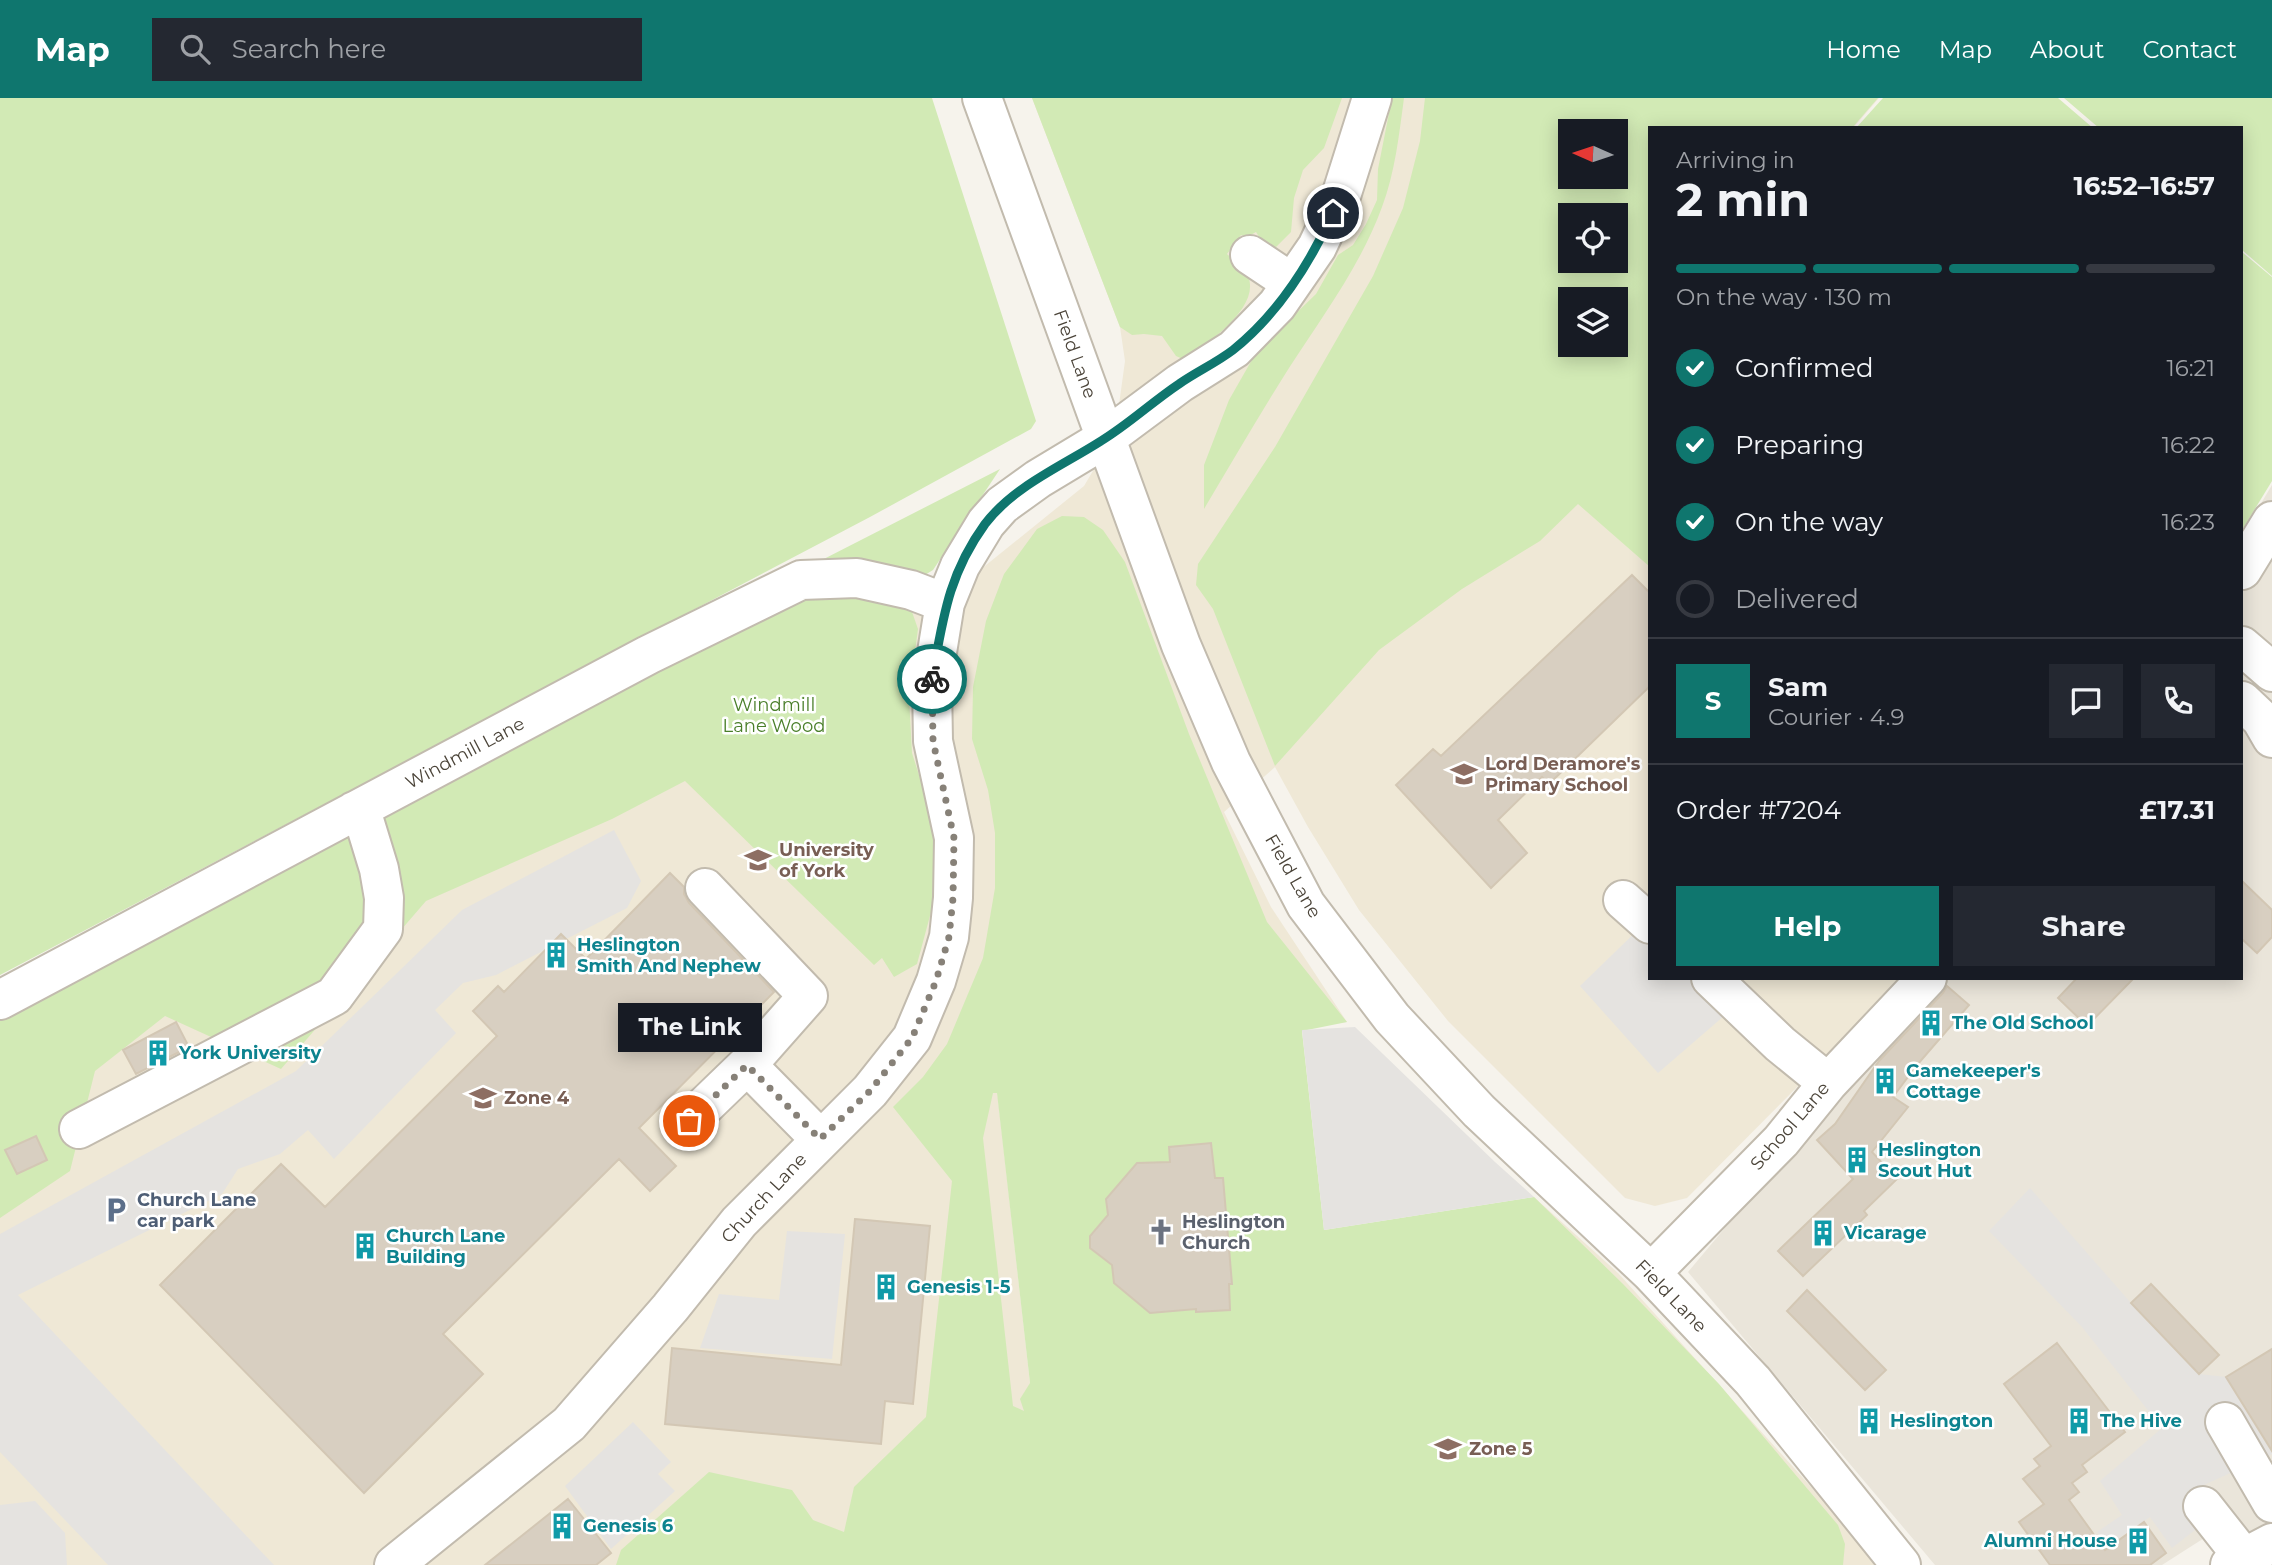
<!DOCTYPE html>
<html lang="en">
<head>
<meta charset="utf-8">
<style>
  body { margin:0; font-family:Montserrat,sans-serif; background:#242831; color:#f1f3f6; height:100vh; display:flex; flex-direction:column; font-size:26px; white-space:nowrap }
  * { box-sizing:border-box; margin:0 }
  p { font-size:23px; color:#9ea1a6 }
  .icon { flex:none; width:38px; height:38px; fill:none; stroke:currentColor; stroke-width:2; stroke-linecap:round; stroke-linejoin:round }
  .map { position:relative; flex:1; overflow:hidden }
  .panel { position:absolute; left:1648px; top:28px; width:595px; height:854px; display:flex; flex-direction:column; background:#171b24; border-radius:0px; box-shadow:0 4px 18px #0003 }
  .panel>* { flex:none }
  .needle { width:46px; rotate:273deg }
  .buttons { position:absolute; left:1558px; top:21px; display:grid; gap:14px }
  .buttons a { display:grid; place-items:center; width:70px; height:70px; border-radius:0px; background:#171b24; box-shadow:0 4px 18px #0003; font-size:35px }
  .pin { position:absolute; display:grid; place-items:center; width:60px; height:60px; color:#fff; margin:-30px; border:4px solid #fff; border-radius:50%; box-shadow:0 2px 7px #0007 }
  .courier { position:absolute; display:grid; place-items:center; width:70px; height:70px; margin:-35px; border:5px solid #0f766e; border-radius:50%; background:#fff; color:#222; box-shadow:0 2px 9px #0007 }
  .bubble { position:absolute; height:49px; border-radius:0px; background:#171b24; box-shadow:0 4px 18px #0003; font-size:23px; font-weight:700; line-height:49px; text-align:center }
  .summary em { font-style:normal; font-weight:700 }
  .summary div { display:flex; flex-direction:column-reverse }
  .summary { display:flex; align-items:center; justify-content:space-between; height:119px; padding:0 28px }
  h1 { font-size:46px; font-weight:700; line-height:52px }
  .bar { display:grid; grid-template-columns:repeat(4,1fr); gap:10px 7px; align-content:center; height:84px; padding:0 28px }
  .bar i { height:9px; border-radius:5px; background:#363941 }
  .bar .on { background:#0f766e }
  .bar p { grid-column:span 4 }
  .line { display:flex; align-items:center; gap:18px; padding:0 28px; border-top:2px solid #363941 }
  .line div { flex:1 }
  .round { display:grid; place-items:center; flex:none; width:74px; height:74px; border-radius:0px; background:#242831 }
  ol { padding:0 28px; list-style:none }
  li { display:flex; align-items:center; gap:21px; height:77px }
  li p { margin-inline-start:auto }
  li .icon { padding:7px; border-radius:50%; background:#0f766e; color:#fff; stroke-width:4 }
  li:last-child { color:#9ea1a6 }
  li i { width:38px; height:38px; border:4px solid #363941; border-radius:50% }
  .primary-button { display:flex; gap:14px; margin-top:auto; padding:14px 28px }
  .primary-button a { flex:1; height:80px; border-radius:0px; background:#0f766e; color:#fff; font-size:28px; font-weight:700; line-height:80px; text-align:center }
  .primary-button a+a { background:#242831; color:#f1f3f6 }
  header { display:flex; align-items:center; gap:42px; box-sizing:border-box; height:98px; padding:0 35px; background:#0f766e; color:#fff }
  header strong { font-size:33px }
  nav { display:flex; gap:38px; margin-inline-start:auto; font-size:24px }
  .search { width:490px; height:63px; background:#242831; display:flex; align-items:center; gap:18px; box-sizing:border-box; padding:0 24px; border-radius:0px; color:#9ea1a6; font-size:26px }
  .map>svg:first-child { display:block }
  .residential { fill:#eae5da }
  .education { fill:#efe8d6; fill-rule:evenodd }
  .green { fill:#d2eab5; fill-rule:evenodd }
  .parking { fill:#e5e3e0 }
  .building { fill:#d8cfc1; stroke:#d3c7b4; stroke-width:2 }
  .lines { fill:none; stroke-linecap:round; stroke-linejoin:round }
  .minor-casing { stroke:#c2bbae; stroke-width:42 }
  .minor { stroke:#fff; stroke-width:38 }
  .done { stroke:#878178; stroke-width:7; stroke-dasharray:0 12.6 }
  .route { stroke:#0f766e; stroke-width:9 }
  .labels { text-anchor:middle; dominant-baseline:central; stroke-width:5; stroke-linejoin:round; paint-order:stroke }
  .street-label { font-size:18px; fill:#4b4439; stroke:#fff }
  .park-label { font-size:18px; fill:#4a7f2a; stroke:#fff }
  .education-label { font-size:18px; font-weight:bold; fill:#785e54; stroke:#fff; text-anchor:start }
  .culture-label { font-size:18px; font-weight:bold; fill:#0d838f; stroke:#fff; text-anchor:start }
  .service-label { font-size:18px; font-weight:bold; fill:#4e5e75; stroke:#fff; text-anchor:start }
  .worship-label { font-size:18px; font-weight:bold; fill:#5b616d; stroke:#fff; text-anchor:start }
</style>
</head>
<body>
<header>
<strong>Map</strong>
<div class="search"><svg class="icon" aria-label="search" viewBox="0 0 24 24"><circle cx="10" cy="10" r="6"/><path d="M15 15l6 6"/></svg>Search here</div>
<nav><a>Home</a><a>Map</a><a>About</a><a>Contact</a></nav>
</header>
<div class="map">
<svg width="2272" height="1467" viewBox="0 0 2272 1467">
  <rect width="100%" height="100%" fill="#f6f3ec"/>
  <path class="residential" d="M 2272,387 L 2272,1467 L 2247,1467 L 2223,1428 L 2162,1467 L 1935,1467 L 1688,1174 L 1935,880 L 2242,880 L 2242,437 Z"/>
  <path class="education" d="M 1032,0 L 1879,0 L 1853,30 L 1650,30 L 1650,880 L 1898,880 L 1801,985 L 1687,1100 L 1655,1108 L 1625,1100 L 1448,923 L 1359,812 L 1308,729 L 1275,669 L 1224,714 L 1271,809 L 1347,924 L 995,974 L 1030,1285 L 1534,1099 L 1618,1175 L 1841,1422 L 1878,1467 L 0,1467 L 0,902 L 648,557 L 944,501 L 1084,388 L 1115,336 L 1125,263 L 1120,229 ZM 1570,33 L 1615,33 L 1615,79 L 1570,79 ZM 1570,117 L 1615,117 L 1615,163 L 1570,163 ZM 1570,201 L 1615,201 L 1615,247 L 1570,247 Z"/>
  <path class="green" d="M 0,0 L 932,0 L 1036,323 L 1031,331 L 870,419 L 0,877 Z
    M 1032,0 L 1342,0 L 1324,50 L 1303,72 L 1294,100 L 1291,134 L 1276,149 L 1265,148 L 1256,134 L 1247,139 L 1241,137 L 1227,156 C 1233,162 1243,168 1247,176 C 1264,208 1206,246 1185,262 L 1176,258 L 1162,238 L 1144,236 L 1132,237 L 1120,229 Z
    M 1392,0 L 1404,0 C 1399,37 1395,75 1382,109 C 1361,167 1322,219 1289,270 C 1260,316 1232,364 1204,411 L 1204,367 L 1229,302 L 1257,253 L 1316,196 L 1338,157 L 1353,147 L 1366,126 L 1377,102 L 1378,71 Z
    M 1425,0 L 1878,0 L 1852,30 L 1650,30 L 1650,469 L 1578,406 L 1540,443 L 1462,491 L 1379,552 L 1275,668 L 1213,511 L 1196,487 L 1198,466 L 1275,349 L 1373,178 L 1403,110 L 1420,43 ZM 1570,33 L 1615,33 L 1615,79 L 1570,79 ZM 1570,117 L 1615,117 L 1615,163 L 1570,163 ZM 1570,201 L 1615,201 L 1615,247 L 1570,247 Z
    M 1883,0 L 2058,0 L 2093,30 L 1856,30 Z
    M 2064,0 L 2272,0 L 2272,178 L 2242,152 L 2242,30 L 2099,30 Z
    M 2242,154 L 2272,179 L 2272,383 L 2242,432 Z
    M 1000,371 L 933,472 L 920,480 L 814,466 Z
    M 1062,418 L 1084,419 L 1103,432 L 1125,464 L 1189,636 L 1267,824 L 1347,924 L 1302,933 L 1324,1132 L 1534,1099 L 1623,1186 L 1719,1286 L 1838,1427 L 1845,1446 L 1843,1467 L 616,1467 L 621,1452 L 709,1374 L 792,1392 L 813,1422 L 844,1434 L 854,1389 L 926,1319 L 952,1083 L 893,1009 L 923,979 L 947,946 L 983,860 L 995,790 L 995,735 L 988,692 L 972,641 L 973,589 L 986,523 L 1004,476 L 1037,431 ZM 993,995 L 997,995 L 1030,1285 L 1020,1301 L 1024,1313 L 1013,1308 L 983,1040 Z
    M 801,483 L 911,511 L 918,531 L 909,599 L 912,655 L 934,724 L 934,803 L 917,866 L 894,879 L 882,860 L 874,867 L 685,683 L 612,721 L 426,803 L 281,971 L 165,918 L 95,973 L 70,1073 L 0,1120 L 0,906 Z"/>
  <path class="parking" d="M 614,732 L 641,783 L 627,810 L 496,877 L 463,885 L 435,912 L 456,935 L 334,1061 L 308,1032 L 280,1056 L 238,1071 L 222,1096 L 18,1197 L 274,1467 L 108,1467 L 0,1354 L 0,1136 L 296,973 L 462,812 Z
    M 1647,823 L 1650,826 L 1650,880 L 1711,880 L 1739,905 L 1658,975 L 1580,888 Z
    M 1355,929 L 1495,1064 L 1534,1099 L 1324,1132 L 1302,932 Z
    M 2030,1090 L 2131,1205 L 2199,1276 L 2226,1279 L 2272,1353 L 2272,1356 L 2206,1386 L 2204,1385 L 2214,1398 L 2200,1428 L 2172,1450 L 2150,1419 L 2107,1448 L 2097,1434 L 2122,1417 L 2100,1383 L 2162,1330 L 2082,1229 L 1989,1133 Z
    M 787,1133 L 845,1136 L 832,1261 L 700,1250 L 719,1196 L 779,1202 Z
    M 633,1324 L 671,1364 L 658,1376 L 675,1393 L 611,1451 L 565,1388 Z
    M 35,1403 L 65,1435 L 67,1467 L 0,1467 L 0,1407 Z"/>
  <path class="building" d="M 1632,477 L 1650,495 L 1650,588 L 1549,686 L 1542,679 L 1498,722 L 1527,755 L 1491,790 L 1396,687 L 1433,651 L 1441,658 Z
    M 670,775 L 684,789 L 684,796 L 689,805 L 774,894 L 639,1030 L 676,1068 L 650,1093 L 619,1061 L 443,1236 L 483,1276 L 364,1395 L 160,1187 L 281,1066 L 325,1109 L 497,938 L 473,913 L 498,888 L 504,894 L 561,836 L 586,861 Z
    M 2242,783 L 2272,812 L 2272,839 L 2257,855 L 2242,841 Z
    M 2077,880 L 2134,880 L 2087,928 L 2058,900 Z
    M 1947,888 L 1969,907 L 1917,967 L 1893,999 L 1908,1009 L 1872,1054 L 1897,1081 L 1864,1113 L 1867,1117 L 1803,1178 L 1778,1153 L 1853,1081 L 1817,1042 L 1835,1026 L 1879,963 L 1943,895 Z
    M 176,924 L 189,949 L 136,976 L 123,952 Z
    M 36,1038 L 47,1062 L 17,1076 L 5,1052 Z
    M 1211,1045 L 1215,1080 L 1223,1080 L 1232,1186 L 1229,1186 L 1230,1212 L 1196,1214 L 1196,1211 L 1150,1215 L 1114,1185 L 1112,1167 L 1090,1150 L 1090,1138 L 1108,1117 L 1106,1101 L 1137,1065 L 1170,1064 L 1169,1049 Z
    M 855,1121 L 930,1128 L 913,1306 L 885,1303 L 881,1346 L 665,1326 L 672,1250 L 841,1267 Z
    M 2151,1186 L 2219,1257 L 2199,1276 L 2131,1205 Z
    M 1807,1192 L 1886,1272 L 1865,1292 L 1787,1213 Z
    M 2057,1245 L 2125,1334 L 2082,1367 L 2087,1374 L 2072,1385 L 2079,1394 L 2069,1402 L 2105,1452 L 2144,1424 L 2166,1455 L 2150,1467 L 2050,1467 L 2019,1424 L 2044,1406 L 2023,1381 L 2040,1368 L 2034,1361 L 2051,1348 L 2004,1286 Z
    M 2272,1251 L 2272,1353 L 2226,1279 Z
    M 568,1401 L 611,1455 L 596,1467 L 485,1467 Z"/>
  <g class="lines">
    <g class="minor-casing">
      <path id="minor" d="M 982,0 L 1181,547 L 1231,664 L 1306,807 L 1392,920 L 1479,1013 L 1651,1175 L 1753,1283 L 1901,1467
        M 1250,157 L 1292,185
        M 2242,472 L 2272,423
        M 2242,548 L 2272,574
        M 2242,603 L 2261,621 L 2272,640
        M 1623,802 L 1650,826
        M 1711,880 L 1780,946 L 1828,985
        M 0,902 L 648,557 L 801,482 L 857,480 L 911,492 L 945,505
        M 747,967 L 820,1041
        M 689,1023 L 747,967 L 808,898 L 705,790
        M 79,1031 L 334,898 L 383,831 L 384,800 L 379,771 L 361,712 L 354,713
        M 1651,1175 L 1781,1043 L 1828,985 L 1927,880
        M 2225,1324 L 2272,1405
        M 2203,1408 L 2244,1460
        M 394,1467 L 569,1326 L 670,1210 L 739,1124 L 870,993 L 912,940 L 936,883 L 949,839 L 953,800 L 954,740 L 933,643 L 932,585 L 945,505 L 960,468 L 986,425 L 1002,407 L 1038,381 L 1106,340 L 1180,285 L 1234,251 L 1277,207 L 1317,149 L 1341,98 L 1372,0
        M 2230,1467 L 2272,1445"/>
    </g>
    <use href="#minor" class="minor"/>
  </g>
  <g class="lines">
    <path class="done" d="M 689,1023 L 747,967 L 820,1041 L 870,993 L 912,940 L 936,883 L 949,839 L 953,800 L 954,740 L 933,643 L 932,581"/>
    <path class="route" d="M 932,581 C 943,521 948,477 985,426 C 1014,388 1062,368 1101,343 C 1129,326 1152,304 1179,286 C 1196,274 1216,265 1233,252 C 1277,217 1310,165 1333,115"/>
  </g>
  <defs>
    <g id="school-bare" transform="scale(2.1)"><path d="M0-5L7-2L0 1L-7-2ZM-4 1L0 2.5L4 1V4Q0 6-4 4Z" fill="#8d6e63" stroke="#fff" stroke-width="2.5" paint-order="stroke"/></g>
    <g id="university-bare" transform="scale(2.1)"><path d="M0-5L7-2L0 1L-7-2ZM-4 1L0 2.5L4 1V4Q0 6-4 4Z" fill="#8d6e63" stroke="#fff" stroke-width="2.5" paint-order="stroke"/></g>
    <g id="building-bare" transform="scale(2.1)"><path d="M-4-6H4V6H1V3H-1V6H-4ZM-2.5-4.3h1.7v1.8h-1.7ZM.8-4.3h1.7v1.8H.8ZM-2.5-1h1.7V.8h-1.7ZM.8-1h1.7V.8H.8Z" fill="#0f9aa8" stroke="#fff" stroke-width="2.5" paint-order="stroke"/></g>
    <g id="parking-bare" transform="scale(2.1)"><path d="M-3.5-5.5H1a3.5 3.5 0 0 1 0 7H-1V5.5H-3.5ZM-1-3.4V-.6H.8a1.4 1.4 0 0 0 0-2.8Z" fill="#5c6f8a" stroke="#fff" stroke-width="2.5" paint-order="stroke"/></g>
    <g id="church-bare" transform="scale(2.1)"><path d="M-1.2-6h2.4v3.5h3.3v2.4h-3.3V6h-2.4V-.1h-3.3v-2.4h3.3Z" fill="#6b7280" stroke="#fff" stroke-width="2.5" paint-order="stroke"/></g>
  </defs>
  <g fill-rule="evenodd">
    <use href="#school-bare" x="1464" y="676"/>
    <use href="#university-bare" x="758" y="762"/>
    <use href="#building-bare" x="556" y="857"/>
    <use href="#building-bare" x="1931" y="925"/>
    <use href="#building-bare" x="158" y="955"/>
    <use href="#building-bare" x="1885" y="983"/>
    <use href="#university-bare" x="483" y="1000"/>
    <use href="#building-bare" x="1857" y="1062"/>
    <use href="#parking-bare" x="116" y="1112"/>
    <use href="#church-bare" x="1161" y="1134"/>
    <use href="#building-bare" x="1823" y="1135"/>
    <use href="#building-bare" x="365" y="1148"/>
    <use href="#building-bare" x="886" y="1189"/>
    <use href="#building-bare" x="1869" y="1323"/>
    <use href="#building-bare" x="2079" y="1323"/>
    <use href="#university-bare" x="1448" y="1351"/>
    <use href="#building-bare" x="562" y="1428"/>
    <use href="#building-bare" x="2138" y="1443"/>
  </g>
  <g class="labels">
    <g class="street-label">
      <text transform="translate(1075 256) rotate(70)">Field Lane</text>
      <text transform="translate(465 655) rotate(-28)">Windmill Lane</text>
      <text transform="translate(1293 778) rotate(60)">Field Lane</text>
      <text transform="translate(1790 1028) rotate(-49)">School Lane</text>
      <text transform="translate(764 1100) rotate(-47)">Church Lane</text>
      <text transform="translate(1671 1198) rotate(46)">Field Lane</text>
    </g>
    <g class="park-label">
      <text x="774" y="607">Windmill<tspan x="774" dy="21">Lane Wood</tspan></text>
    </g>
    <g class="education-label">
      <text x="1485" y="666">Lord Deramore's<tspan x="1485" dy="21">Primary School</tspan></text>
      <text x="779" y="752">University<tspan x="779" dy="21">of York</tspan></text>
      <text x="504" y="1000">Zone 4</text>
      <text x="1469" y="1351">Zone 5</text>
    </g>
    <g class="culture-label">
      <text x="577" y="847">Heslington<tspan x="577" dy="21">Smith And Nephew</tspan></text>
      <text x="1952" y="925">The Old School</text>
      <text x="179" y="955">York University</text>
      <text x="1906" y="973">Gamekeeper's<tspan x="1906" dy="21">Cottage</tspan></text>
      <text x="1878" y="1052">Heslington<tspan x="1878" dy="21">Scout Hut</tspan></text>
      <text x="1844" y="1135">Vicarage</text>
      <text x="386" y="1138">Church Lane<tspan x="386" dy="21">Building</tspan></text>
      <text x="907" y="1189">Genesis 1-5</text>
      <text x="1890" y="1323">Heslington</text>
      <text x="2100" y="1323">The Hive</text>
      <text x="583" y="1428">Genesis 6</text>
      <text x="2117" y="1443" text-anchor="end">Alumni House</text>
    </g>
    <g class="service-label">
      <text x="137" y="1102">Church Lane<tspan x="137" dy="21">car park</tspan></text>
    </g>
    <g class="worship-label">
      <text x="1182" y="1124">Heslington<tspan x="1182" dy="21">Church</tspan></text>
    </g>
  </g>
</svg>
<div class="buttons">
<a><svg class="needle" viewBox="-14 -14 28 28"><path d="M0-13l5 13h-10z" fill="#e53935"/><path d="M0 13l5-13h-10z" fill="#9ea1a6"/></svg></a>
<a><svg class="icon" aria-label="locate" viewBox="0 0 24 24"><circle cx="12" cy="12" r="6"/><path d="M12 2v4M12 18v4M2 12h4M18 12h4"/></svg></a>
<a><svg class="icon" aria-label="layers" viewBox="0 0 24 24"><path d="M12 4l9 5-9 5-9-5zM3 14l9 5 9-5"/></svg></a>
</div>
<div class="pin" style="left:689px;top:1023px;background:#ea580c"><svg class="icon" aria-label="bag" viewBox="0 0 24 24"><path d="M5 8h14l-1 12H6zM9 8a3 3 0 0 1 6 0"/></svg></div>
<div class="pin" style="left:1333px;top:115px;background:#1f2937"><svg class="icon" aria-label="home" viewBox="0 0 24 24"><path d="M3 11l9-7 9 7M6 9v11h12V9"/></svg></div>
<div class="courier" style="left:932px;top:581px"><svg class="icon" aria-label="bike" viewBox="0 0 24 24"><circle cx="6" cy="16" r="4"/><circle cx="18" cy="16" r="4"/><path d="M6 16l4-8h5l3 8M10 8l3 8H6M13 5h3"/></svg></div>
<div class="bubble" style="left:618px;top:905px;width:144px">The Link</div>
<section class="panel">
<div class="summary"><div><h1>2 min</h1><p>Arriving in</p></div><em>16:52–16:57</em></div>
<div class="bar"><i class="on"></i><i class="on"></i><i class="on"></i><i></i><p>On the way · 130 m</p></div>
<ol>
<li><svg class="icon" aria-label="check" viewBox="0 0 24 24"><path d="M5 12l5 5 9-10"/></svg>Confirmed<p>16:21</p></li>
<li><svg class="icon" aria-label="check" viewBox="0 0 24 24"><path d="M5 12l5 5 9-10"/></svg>Preparing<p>16:22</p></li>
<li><svg class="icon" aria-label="check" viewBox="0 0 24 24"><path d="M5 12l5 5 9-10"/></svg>On the way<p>16:23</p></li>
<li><i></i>Delivered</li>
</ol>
<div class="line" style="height:126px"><b class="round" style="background:#0f766e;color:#fff">S</b><div><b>Sam</b><p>Courier · 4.9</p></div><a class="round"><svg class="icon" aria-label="chat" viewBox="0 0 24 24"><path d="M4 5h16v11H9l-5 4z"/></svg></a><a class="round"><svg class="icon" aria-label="phone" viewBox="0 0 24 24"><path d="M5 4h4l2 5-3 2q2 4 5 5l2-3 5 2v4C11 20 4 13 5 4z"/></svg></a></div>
<div class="line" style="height:91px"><div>Order #7204</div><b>£17.31</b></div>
<div class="primary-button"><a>Help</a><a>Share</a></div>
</section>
</div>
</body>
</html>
